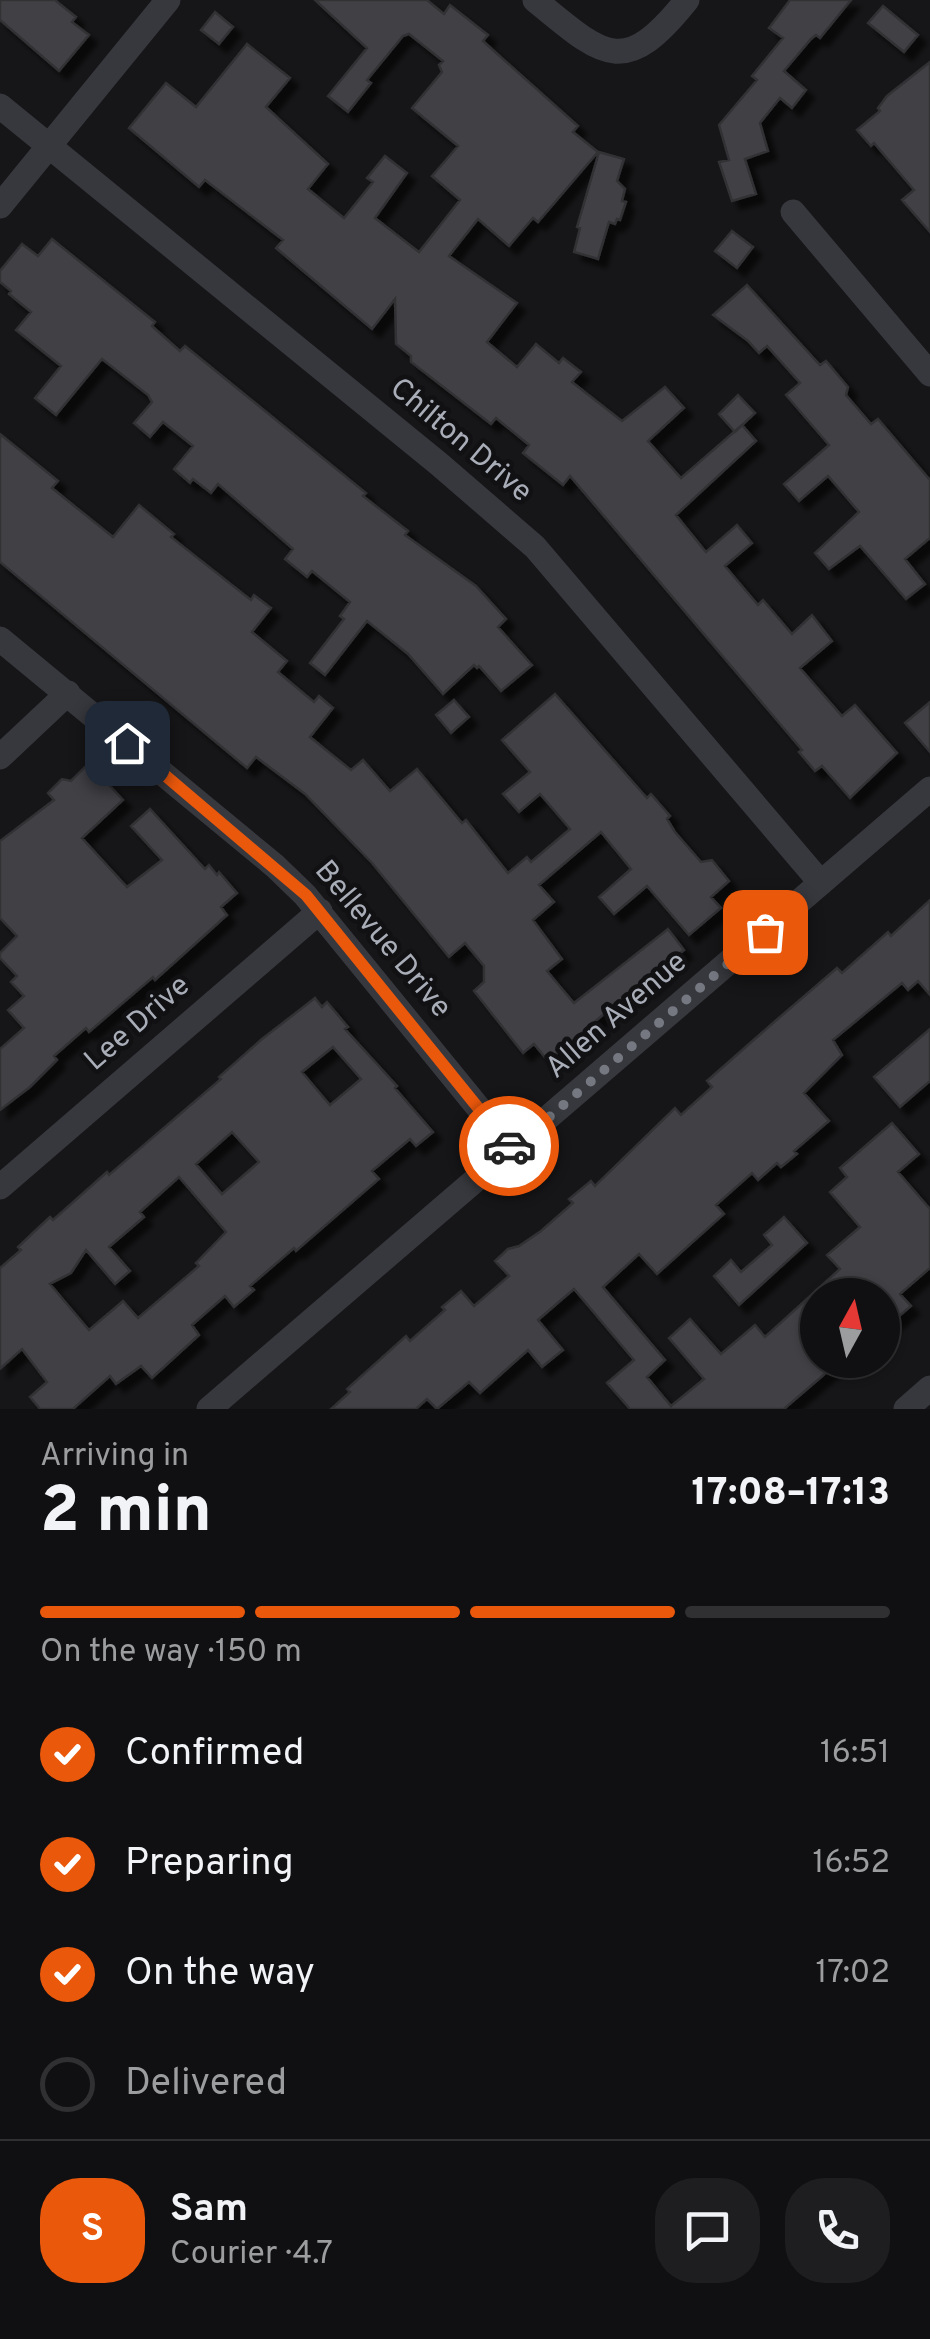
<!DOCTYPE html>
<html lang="en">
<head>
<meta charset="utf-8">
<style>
  body { margin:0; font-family:Overpass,sans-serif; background:#1e1e20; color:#f1f3f6; height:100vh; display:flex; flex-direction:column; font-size:38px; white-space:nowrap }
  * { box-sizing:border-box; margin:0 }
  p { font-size:32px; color:#9c9d9f }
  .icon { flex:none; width:55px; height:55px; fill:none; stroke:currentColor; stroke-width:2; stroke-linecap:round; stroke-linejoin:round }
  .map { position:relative; height:1409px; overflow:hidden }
  .side { display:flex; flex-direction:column; background:#101012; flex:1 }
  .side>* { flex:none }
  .needle { width:65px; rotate:8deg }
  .tools { position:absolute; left:800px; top:1278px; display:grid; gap:20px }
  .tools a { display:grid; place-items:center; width:100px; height:100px; border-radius:50%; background:#101012; box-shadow:0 2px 8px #0004,0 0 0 2px #303032; font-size:50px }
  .pin { position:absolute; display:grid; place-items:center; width:85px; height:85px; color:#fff; margin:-42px; border-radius:20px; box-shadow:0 5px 15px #0006 }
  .courier { position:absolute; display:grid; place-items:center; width:100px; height:100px; margin:-50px; border:8px solid #ea580c; border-radius:50%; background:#fff; color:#222; box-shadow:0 2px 12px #0007 }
  .overview em { font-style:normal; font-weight:800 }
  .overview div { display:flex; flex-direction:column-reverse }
  .overview { display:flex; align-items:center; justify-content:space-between; height:170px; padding:0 40px }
  h1 { font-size:65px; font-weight:800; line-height:75px }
  .bar { display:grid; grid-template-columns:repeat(4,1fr); gap:15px 10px; align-content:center; height:120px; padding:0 40px }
  .bar i { height:12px; border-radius:8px; background:#303032 }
  .bar .selected { background:#ea580c }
  .bar p { grid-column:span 4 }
  .line { display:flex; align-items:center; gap:25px; padding:0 40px; border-top:2px solid #303032 }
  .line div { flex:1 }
  .round { display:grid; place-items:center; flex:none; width:105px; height:105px; border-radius:40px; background:#1e1e20 }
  ol { padding:0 40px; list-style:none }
  li { display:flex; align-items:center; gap:30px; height:110px }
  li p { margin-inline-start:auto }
  li .icon { padding:10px; border-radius:50%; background:#ea580c; color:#fff; stroke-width:4 }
  li:last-child { color:#9c9d9f }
  li i { width:55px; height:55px; border:5px solid #303032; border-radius:50% }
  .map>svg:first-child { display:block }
  .building { fill:#404145; stroke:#303034; stroke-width:2.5; fill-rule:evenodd; filter:url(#shadow) }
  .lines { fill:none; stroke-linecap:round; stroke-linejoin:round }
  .minor { stroke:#37383d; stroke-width:25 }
  .done { stroke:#757880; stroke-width:10; stroke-dasharray:0 18 }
  .route { stroke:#ea580c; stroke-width:12 }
  .labels { text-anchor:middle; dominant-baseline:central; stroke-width:9; stroke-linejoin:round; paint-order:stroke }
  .street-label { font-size:30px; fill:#a8adb8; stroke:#111113 }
</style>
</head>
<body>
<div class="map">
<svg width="930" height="1409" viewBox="0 0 930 1409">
  <defs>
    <filter id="shadow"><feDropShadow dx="8" dy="8" stdDeviation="2.5" flood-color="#0009"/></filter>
  </defs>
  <rect width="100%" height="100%" fill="#161618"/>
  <path class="building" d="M 0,0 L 55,0 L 76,17 L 72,22 L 89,35 L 59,71 L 0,20 Z
    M 315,0 L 427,0 L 444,14 L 450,5 L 488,35 L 483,41 L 578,126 L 573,132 L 598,152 L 538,222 L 533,218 L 509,246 L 478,219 L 449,256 L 517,303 L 487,342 L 517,367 L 536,344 L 559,363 L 563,358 L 581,372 L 572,382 L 622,421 L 665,387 L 684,408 L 648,441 L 681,478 L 742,425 L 756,441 L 676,515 L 706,552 L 737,525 L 752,543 L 725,566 L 758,605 L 763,600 L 792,634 L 812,615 L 832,641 L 800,668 L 842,716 L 855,705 L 897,753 L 850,798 L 822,766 L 815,771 L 799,752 L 802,750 L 570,476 L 563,485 L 523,453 L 529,445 L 496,418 L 491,424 L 411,362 L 411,356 L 396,344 L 395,299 L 372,329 L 276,248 L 283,240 L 205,180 L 199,187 L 129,128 L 166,83 L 196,107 L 247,44 L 290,78 L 266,107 L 328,164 L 308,189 L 344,218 L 373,182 L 367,178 L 385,156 L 407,173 L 375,218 L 419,252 L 460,200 L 432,176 L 458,146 L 412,108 L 442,72 L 439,65 L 443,61 L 409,34 L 403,36 L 367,80 L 371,83 L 348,112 L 328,96 L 367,48 Z
    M 790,0 L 851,0 L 820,38 L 816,35 L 811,39 L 784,71 L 806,90 L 792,108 L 780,98 L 760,123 L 768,151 L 745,159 L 756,194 L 732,201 L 719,162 L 729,160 L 719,125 L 757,80 L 752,76 L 783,38 L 769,28 Z
    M 883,6 L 918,35 L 904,52 L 868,23 Z
    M 215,12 L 233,27 L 219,44 L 201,30 Z
    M 930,62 L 930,232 L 902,200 L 914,190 L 874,143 L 871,146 L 857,130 L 880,111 L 878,108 L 887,96 Z
    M 599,152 L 624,159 L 617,181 L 625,189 L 622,201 L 626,202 L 620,220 L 617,219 L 615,224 L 609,222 L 598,259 L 574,252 L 580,228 L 577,227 Z
    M 732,231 L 753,247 L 737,268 L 715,251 Z
    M 52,239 L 155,322 L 152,326 L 180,351 L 185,346 L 366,493 L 363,496 L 408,531 L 405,535 L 476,586 L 506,619 L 498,627 L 532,665 L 501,691 L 479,666 L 477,668 L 474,665 L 443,694 L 408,654 L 367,621 L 325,675 L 310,663 L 344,619 L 340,616 L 350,602 L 312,571 L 307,577 L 285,559 L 293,549 L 218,484 L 211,493 L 193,479 L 190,483 L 174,469 L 193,446 L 163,422 L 150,437 L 134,423 L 152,402 L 148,395 L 102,359 L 56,415 L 35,398 L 61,366 L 16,330 L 31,312 L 9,294 L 11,291 L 0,282 L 0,271 L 22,244 L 38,256 Z
    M 747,285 L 820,365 L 826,361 L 848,387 L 846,395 L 871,424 L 878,419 L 930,480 L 930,538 L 905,559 L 925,584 L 906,599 L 860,546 L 829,569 L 815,553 L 859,512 L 828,476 L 799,501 L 784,484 L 829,445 L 786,395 L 800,383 L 767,346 L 759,353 L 748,341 L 713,315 Z
    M 738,395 L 755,413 L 735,432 L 719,414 Z
    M 0,434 L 58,481 L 52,488 L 113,537 L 139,505 L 174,534 L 171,537 L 251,600 L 254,595 L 271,608 L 252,632 L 287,661 L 278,672 L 314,702 L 319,696 L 333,708 L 310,737 L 351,770 L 363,760 L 390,791 L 417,769 L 462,823 L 466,820 L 508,873 L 527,857 L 531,862 L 570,829 L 540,794 L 519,812 L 503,794 L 530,772 L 502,740 L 555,694 L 647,798 L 651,794 L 670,816 L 667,819 L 675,832 L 701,862 L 712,860 L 729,881 L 711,897 L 721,908 L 689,935 L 647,886 L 614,914 L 599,897 L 631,869 L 601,832 L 539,885 L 554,902 L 533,920 L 562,959 L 547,971 L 574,1003 L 668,929 L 684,950 L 659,972 L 661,975 L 646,989 L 641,983 L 548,1061 L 534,1044 L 523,1053 L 474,991 L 484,982 L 484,966 L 465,943 L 449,957 L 372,863 L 305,794 L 256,757 L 247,768 L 0,562 Z
    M 454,700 L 469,717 L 451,733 L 436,715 Z
    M 930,702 L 930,752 L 905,723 Z
    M 89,763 L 123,800 L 82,838 L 127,887 L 162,860 L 131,826 L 150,809 L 205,869 L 209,865 L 217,875 L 219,872 L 237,893 L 221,907 L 227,915 L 175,962 L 155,980 L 153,977 L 89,1032 L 86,1028 L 54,1056 L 57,1060 L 30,1087 L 0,1110 L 0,1049 L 24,1028 L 8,1010 L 24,996 L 11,982 L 17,976 L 0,958 L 0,953 L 17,936 L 0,918 L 0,841 L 54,800 L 48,793 L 62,779 L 71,781 Z
    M 930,900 L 930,995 L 918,981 L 908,990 L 902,983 L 833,1040 L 842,1055 L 804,1093 L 829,1121 L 794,1151 L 797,1154 L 781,1167 L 777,1163 L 758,1180 L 752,1173 L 716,1205 L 724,1214 L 657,1274 L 639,1254 L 603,1287 L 665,1360 L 647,1377 L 671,1406 L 704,1379 L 669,1338 L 690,1319 L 721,1354 L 755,1325 L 765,1337 L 840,1269 L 827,1255 L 860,1227 L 830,1192 L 847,1177 L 840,1168 L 892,1123 L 919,1154 L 898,1172 L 930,1209 L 930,1268 L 900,1294 L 911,1306 L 882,1331 L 882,1295 L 818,1295 L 818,1360 L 841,1360 L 784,1409 L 630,1409 L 607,1383 L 634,1360 L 574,1289 L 538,1320 L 563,1350 L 542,1367 L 528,1350 L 480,1393 L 469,1382 L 437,1409 L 427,1399 L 416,1409 L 331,1409 L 350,1392 L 347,1389 L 406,1336 L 410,1341 L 445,1310 L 442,1307 L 461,1291 L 474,1306 L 509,1276 L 495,1261 L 508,1249 L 519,1246 L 541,1231 L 573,1203 L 569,1199 L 591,1181 L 595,1186 L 675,1108 L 681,1115 L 712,1087 L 707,1081 L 773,1023 L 837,968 L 842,973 L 888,932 L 891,936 Z
    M 315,998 L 322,1007 L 327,1002 L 348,1027 L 345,1029 L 397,1086 L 395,1088 L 433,1132 L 416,1146 L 410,1139 L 372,1171 L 379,1179 L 296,1251 L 294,1248 L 250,1286 L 254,1290 L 234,1307 L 225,1296 L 192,1325 L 199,1335 L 152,1378 L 141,1366 L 116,1384 L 110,1376 L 73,1409 L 40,1409 L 30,1397 L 47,1382 L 22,1349 L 0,1369 L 0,1268 L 21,1250 L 18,1247 L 36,1230 L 50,1217 L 53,1220 L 107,1172 L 109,1175 L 221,1079 L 219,1077 L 262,1039 ZM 333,1047 L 361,1079 L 330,1105 L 302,1072 ZM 232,1132 L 259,1162 L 222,1194 L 196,1164 ZM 179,1177 L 226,1232 L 196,1263 L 199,1266 L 138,1318 L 123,1301 L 89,1330 L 50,1284 L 71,1273 L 86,1250 L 115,1284 L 130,1271 L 109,1247 L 144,1217 L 140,1212 Z
    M 930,1029 L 930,1081 L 900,1107 L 874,1077 Z
    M 784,1217 L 807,1243 L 739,1305 L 714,1276 L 731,1260 L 741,1272 L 772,1245 L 764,1235 Z"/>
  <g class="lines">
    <path class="minor" d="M 535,0 C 604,57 624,79 687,0
      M 0,106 L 439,464 L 535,547 L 821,883
      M 0,206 L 168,0
      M 793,212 L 930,374
      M 0,639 L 275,866 L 305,895 L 512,1149
      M 0,757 L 68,693
      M 0,1187 L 320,911
      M 209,1409 L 930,789
      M 906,1409 L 930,1388"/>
  </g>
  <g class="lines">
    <path class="done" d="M 509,1146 L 512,1149 L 765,932"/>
    <path class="route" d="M 127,743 L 306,895 L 509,1146"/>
  </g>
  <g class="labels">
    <g class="street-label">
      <text transform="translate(460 441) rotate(40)">Chilton Drive</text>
      <text transform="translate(382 940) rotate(50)">Bellevue Drive</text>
      <text transform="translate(617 1016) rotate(-41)">Allen Avenue</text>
      <text transform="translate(138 1024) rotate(-41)">Lee Drive</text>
    </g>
  </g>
</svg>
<div class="tools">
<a><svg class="needle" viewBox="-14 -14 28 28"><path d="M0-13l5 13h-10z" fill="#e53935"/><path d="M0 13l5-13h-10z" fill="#9c9d9f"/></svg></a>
</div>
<div class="pin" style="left:765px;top:932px;background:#ea580c"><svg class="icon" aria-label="bag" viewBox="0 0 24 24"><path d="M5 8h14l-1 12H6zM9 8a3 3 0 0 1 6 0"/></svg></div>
<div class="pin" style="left:127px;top:743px;background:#1f2937"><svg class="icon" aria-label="home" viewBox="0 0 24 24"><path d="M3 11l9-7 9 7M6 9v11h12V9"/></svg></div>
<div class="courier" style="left:509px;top:1146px"><svg class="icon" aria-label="car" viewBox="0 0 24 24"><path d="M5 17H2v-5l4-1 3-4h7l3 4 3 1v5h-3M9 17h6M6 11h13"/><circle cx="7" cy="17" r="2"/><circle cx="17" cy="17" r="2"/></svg></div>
</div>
<section class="side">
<div class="overview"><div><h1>2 min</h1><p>Arriving in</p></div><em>17:08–17:13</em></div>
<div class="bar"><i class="selected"></i><i class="selected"></i><i class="selected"></i><i></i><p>On the way · 150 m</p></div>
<ol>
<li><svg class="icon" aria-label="check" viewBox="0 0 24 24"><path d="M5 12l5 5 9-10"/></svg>Confirmed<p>16:51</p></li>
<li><svg class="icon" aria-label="check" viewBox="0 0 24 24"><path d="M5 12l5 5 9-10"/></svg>Preparing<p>16:52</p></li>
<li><svg class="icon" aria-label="check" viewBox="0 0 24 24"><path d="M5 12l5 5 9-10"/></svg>On the way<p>17:02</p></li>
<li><i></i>Delivered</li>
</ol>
<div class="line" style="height:180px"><b class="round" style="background:#ea580c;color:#fff">S</b><div><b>Sam</b><p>Courier · 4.7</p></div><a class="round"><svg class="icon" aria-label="chat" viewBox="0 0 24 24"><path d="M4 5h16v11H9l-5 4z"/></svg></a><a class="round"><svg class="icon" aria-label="phone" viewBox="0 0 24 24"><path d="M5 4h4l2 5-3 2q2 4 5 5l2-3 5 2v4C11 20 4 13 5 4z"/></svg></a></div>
</section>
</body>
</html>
